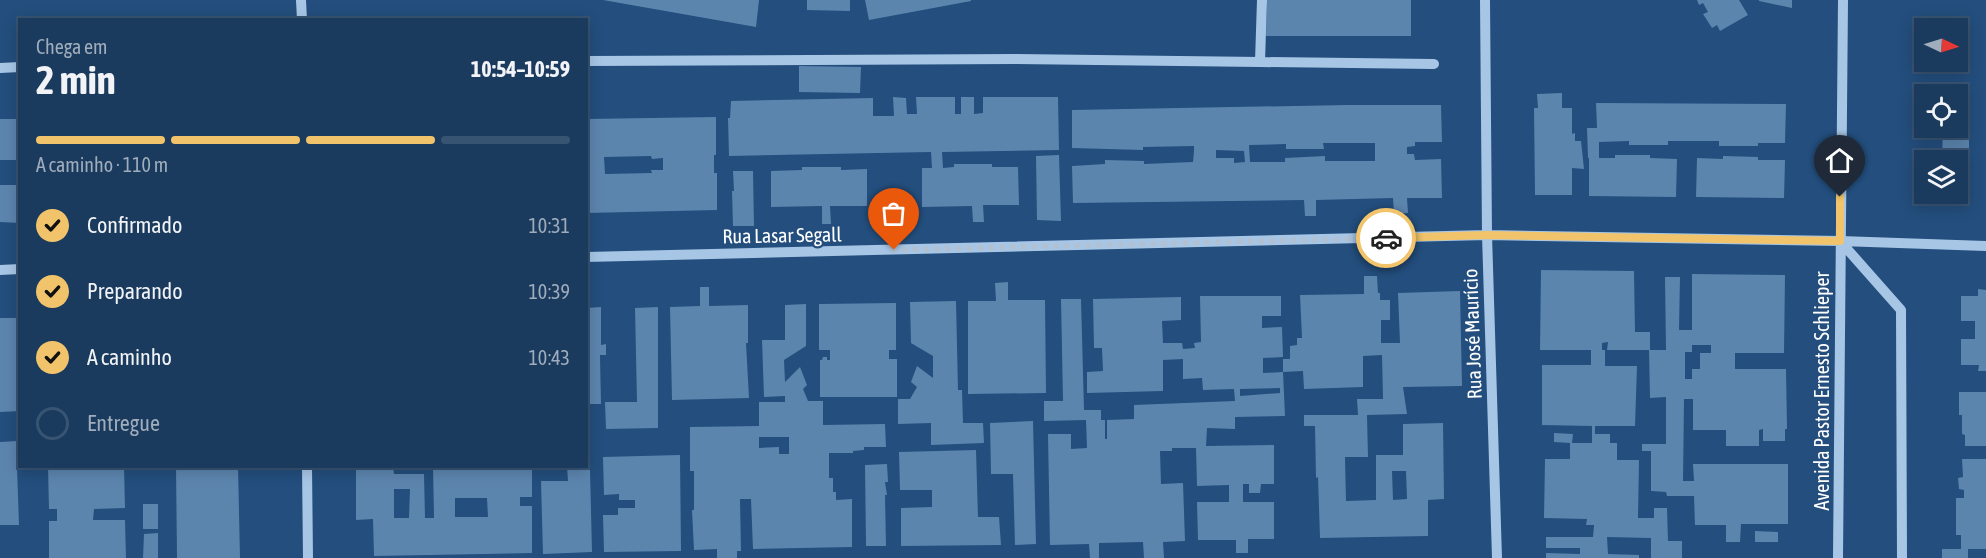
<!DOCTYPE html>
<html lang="pt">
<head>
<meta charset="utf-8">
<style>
  body { margin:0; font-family:"Asap Condensed",sans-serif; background:#234164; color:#f1f3f6; height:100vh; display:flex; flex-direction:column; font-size:22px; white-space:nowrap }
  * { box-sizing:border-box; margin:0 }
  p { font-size:20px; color:#9fadbc }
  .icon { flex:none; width:33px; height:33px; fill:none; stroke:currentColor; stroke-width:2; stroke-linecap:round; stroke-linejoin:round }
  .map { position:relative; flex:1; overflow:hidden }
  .sheet { position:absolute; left:18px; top:18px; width:570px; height:450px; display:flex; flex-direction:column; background:#1a3a5e; border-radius:0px; box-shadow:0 3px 15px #0003,0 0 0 2px #385473 }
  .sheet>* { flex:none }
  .needle { width:39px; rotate:94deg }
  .fabs { position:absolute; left:1914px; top:18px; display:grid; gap:12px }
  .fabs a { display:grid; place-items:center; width:54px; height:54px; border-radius:0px; background:#1a3a5e; box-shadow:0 3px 15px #0003,0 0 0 2px #385473; font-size:30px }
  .pin { position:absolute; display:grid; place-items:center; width:51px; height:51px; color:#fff; margin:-62px -26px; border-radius:50% 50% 50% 0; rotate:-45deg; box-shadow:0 0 6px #0007 }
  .pin .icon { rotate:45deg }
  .courier { position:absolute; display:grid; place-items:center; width:60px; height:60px; margin:-30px; border:4px solid #f1c36a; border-radius:50%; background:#fff; color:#222; box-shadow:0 2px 8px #0007 }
  .summary em { font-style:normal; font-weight:700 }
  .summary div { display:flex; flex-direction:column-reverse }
  .summary { display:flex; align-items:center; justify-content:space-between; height:102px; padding:0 18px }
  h1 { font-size:39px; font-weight:700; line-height:45px }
  .bar { display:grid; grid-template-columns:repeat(4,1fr); gap:9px 6px; align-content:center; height:72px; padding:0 18px }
  .bar i { height:8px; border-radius:4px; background:#385473 }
  .bar .on { background:#f1c36a }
  .bar p { grid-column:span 4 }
  ol { padding:0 18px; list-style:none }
  li { display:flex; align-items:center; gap:18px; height:66px }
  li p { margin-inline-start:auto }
  li .icon { padding:6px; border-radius:50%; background:#f1c36a; color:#111; stroke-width:4 }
  li:last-child { color:#9fadbc }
  li i { width:33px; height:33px; border:3px solid #385473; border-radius:50% }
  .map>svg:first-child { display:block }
  .building { fill:#5c85ae; fill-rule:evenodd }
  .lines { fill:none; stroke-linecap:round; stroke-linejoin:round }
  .minor { stroke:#a7c6e6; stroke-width:10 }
  .done { stroke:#b2c1d2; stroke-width:6; stroke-dasharray:0 10.8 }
  .route { stroke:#f1c36a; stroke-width:8 }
  .labels { text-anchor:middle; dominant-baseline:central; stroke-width:4.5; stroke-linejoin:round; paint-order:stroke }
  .street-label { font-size:20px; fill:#fff; stroke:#234e7d }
</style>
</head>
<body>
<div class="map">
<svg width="1986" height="558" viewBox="0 0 1986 558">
  <rect width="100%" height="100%" fill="#234e7d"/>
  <path class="building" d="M 603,0 L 759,0 L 756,27 Z
    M 807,0 L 850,0 L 850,11 L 807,10 Z
    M 865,0 L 971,0 L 971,1 L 869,20 Z
    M 1267,0 L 1411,0 L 1411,36 L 1266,36 Z
    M 1697,0 L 1739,0 L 1748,15 L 1720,31 L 1717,25 L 1712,28 L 1703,14 L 1708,12 L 1703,3 L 1699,5 Z
    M 1759,0 L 1792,0 L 1792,8 L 1759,1 Z
    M 799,66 L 861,67 L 860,93 L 799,92 Z
    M 1969,90 L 1969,198 L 1942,198 L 1942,194 L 1958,194 L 1958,160 L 1942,160 L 1943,128 L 1958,128 L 1958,94 L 1944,94 L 1944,91 Z
    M 1562,93 L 1562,108 L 1572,108 L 1572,134 L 1575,133 L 1575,141 L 1581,141 L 1584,169 L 1572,168 L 1572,195 L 1535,195 L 1534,108 L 1538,108 L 1537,94 Z
    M 893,97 L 906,98 L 907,114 L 917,114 L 916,97 L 955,97 L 955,114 L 961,114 L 961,97 L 974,97 L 974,114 L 983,113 L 983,97 L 1058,97 L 1059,150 L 942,152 L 943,168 L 954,167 L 954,164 L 992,164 L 992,167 L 1018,167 L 1019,205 L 983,205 L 984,222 L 973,222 L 972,206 L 922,207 L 922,168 L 932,168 L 931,152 L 729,156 L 728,118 L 730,118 L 731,101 L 873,98 L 873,116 L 894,116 Z
    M 1596,103 L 1786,104 L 1785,143 L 1758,143 L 1758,146 L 1719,146 L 1719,141 L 1668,141 L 1668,145 L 1629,145 L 1629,141 L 1599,142 L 1599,158 L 1615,158 L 1615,155 L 1650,155 L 1650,158 L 1677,159 L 1676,197 L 1589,196 L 1589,158 L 1588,158 L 1587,128 L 1597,128 Z
    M 1347,105 L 1441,105 L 1442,142 L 1415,142 L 1415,146 L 1407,147 L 1407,154 L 1414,154 L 1415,160 L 1441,159 L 1442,198 L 1407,198 L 1408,213 L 1394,214 L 1393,198 L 1316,200 L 1316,216 L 1305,216 L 1304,200 L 1073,203 L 1072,166 L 1105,164 L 1105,160 L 1144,161 L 1144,164 L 1193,162 L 1194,151 L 1194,146 L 1143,147 L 1143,150 L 1072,148 L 1072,110 ZM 1323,143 L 1375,143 L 1375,161 L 1325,161 L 1325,156 L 1285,158 L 1285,162 L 1250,162 L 1249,145 L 1286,144 L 1286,149 L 1324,149 ZM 1216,150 L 1244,151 L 1245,162 L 1234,163 L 1234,158 L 1216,158 Z
    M 716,117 L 716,155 L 714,155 L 714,173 L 717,173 L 717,210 L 586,213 L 586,119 ZM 651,156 L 652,159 L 663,158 L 663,170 L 651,170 L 652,173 L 605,174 L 604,157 Z
    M 0,119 L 20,119 L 20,160 L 0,160 Z
    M 1059,155 L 1061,221 L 1037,220 L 1036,156 Z
    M 1723,156 L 1758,157 L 1758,160 L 1785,160 L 1784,198 L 1696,197 L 1697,158 L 1723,159 Z
    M 802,167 L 841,167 L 841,170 L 867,169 L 867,206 L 830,206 L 831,224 L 822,224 L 822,206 L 771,207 L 771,171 L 802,170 Z
    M 733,171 L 753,171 L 754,226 L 733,226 L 732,191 L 734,191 Z
    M 0,185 L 20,185 L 20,223 L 0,222 Z
    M 1541,270 L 1634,271 L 1635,332 L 1650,332 L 1650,350 L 1607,350 L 1608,342 L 1602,343 L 1602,350 L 1605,350 L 1605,366 L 1637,366 L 1635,426 L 1595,426 L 1595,434 L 1610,434 L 1610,443 L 1617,443 L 1617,460 L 1639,460 L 1638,518 L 1654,518 L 1654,508 L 1667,508 L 1668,541 L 1682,541 L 1682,558 L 1651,558 L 1651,538 L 1607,537 L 1608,554 L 1639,555 L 1639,558 L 1546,558 L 1546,553 L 1580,554 L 1580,548 L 1546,548 L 1546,537 L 1593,537 L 1594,525 L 1586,525 L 1587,519 L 1544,518 L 1545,459 L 1570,459 L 1570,443 L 1554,442 L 1554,433 L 1573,434 L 1572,443 L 1592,443 L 1592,426 L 1542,425 L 1542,365 L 1591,365 L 1591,350 L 1540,350 Z
    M 1692,274 L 1785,275 L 1784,353 L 1735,353 L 1735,369 L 1786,369 L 1787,429 L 1785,429 L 1785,441 L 1763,441 L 1763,429 L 1759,430 L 1759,446 L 1726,446 L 1726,430 L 1693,430 L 1693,399 L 1684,399 L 1683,481 L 1694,481 L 1693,464 L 1788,464 L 1788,524 L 1741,524 L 1740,542 L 1726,542 L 1726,525 L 1695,525 L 1694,496 L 1667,496 L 1666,492 L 1651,491 L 1651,451 L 1642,451 L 1642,444 L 1666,444 L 1666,397 L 1650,398 L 1649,350 L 1666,350 L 1665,277 L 1680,277 L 1679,330 L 1692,330 ZM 1692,345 L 1711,345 L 1711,353 L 1700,353 L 1700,369 L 1692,369 L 1692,379 L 1685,379 L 1685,352 L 1692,352 Z
    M 1364,276 L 1377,276 L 1378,293 L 1380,293 L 1380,300 L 1390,300 L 1390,320 L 1381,320 L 1381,343 L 1400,343 L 1398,293 L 1460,291 L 1462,386 L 1403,387 L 1407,414 L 1367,415 L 1368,457 L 1345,457 L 1346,501 L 1376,500 L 1376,455 L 1403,455 L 1403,424 L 1443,423 L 1444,499 L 1428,500 L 1428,536 L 1320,538 L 1318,477 L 1316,478 L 1315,426 L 1304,426 L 1304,415 L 1358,415 L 1357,399 L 1383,399 L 1382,355 L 1363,356 L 1363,387 L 1304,389 L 1303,371 L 1283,372 L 1285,416 L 1235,417 L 1235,429 L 1207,428 L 1206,446 L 1274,445 L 1274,484 L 1261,484 L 1260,493 L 1249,493 L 1249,484 L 1243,484 L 1243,502 L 1274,502 L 1274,539 L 1248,539 L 1248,553 L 1236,553 L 1236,540 L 1198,540 L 1197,502 L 1229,502 L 1229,485 L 1197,486 L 1196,448 L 1172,448 L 1172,451 L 1160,451 L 1161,484 L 1183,483 L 1185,541 L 1163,542 L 1164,558 L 1144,558 L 1143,542 L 1099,543 L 1099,558 L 1090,558 L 1089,544 L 1050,545 L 1048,434 L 1071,434 L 1071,449 L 1087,448 L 1086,420 L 1044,421 L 1044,401 L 1063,401 L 1061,299 L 1081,299 L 1084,410 L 1101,410 L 1101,420 L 1105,420 L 1105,439 L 1107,439 L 1107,420 L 1134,419 L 1134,405 L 1235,401 L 1234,389 L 1203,390 L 1202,378 L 1183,379 L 1183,359 L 1163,360 L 1163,391 L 1087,393 L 1087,372 L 1103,371 L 1102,348 L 1094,348 L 1093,299 L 1181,297 L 1181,320 L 1162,321 L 1163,343 L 1182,343 L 1183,349 L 1195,348 L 1194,343 L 1201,342 L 1200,296 L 1281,296 L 1281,316 L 1262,316 L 1262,328 L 1282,327 L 1283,357 L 1263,358 L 1263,373 L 1283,372 L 1283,359 L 1290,359 L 1290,346 L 1297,345 L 1297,338 L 1302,338 L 1300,295 L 1364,294 ZM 1280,388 L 1280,393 L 1240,396 L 1240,389 ZM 1392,471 L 1406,471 L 1407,499 L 1393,500 Z
    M 1008,282 L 1008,300 L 1045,300 L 1046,393 L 968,394 L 968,301 L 996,301 L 995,283 Z
    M 700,287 L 709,287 L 709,306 L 748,305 L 748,343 L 746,343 L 749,398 L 672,400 L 670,307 L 700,306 Z
    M 1978,289 L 1986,290 L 1986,371 L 1978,371 L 1979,365 L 1961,365 L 1961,339 L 1975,339 L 1975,321 L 1961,321 L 1961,296 L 1978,296 Z
    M 956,301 L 958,390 L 962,390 L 963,423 L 983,423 L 984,443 L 931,445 L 931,423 L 898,424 L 898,399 L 910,399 L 917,387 L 911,382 L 917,366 L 933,378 L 933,356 L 911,343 L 910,302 Z
    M 896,303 L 896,350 L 889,350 L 889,359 L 897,359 L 897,397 L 820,397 L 820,360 L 822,360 L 823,357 L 827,357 L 827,360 L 830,360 L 830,350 L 819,350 L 819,304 Z
    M 806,304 L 806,346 L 784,360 L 785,382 L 800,367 L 807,385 L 803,389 L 808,401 L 823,401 L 823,425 L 885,424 L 886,447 L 864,447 L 864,450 L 853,451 L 853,453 L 829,453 L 829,478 L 833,478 L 833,492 L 836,492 L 836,500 L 852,499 L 852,547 L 753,549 L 751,499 L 740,499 L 741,551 L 737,551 L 737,558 L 717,558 L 717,549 L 694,550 L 692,510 L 694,510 L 694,471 L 690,471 L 690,427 L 759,426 L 759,402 L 785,402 L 785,396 L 764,397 L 762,340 L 785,340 L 785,305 ZM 759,437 L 789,437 L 789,454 L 779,454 L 779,447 L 759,448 Z
    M 601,307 L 601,345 L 606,344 L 606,355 L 600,355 L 601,404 L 586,404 L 586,308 Z
    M 658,307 L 658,428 L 606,429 L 605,402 L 637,402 L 635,308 Z
    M 0,318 L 20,318 L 20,411 L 0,412 Z
    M 1959,392 L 1986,392 L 1986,446 L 1965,446 L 1965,435 L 1962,434 L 1962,415 L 1959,415 Z
    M 1033,421 L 1036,544 L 1015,545 L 1013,474 L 991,474 L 990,423 Z
    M 589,429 L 592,552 L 543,554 L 541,481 L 568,481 L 567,466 L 586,466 L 586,430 Z
    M 17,441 L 20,441 L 20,467 L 17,467 L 19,525 L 0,525 L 0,442 Z
    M 976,450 L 978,517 L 999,517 L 1001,545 L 901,546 L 901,508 L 932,507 L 932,490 L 900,490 L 899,452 Z
    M 680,455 L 681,551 L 604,552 L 603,515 L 618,515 L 618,508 L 635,508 L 635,500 L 619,500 L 619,494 L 604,495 L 603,457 Z
    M 1962,459 L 1986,459 L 1986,549 L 1968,549 L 1968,558 L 1942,558 L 1942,549 L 1961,549 L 1961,535 L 1956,535 L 1956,498 L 1964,498 L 1964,490 L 1959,489 L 1958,478 L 1963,477 Z
    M 887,464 L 888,482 L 885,482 L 887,495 L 885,495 L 886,546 L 866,546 L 865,465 Z
    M 48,466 L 124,466 L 125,508 L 94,509 L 93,520 L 125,520 L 126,558 L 49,558 L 49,521 L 57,521 L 57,509 L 49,509 Z
    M 176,466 L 238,466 L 240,558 L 177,558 Z
    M 356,466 L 393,466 L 394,474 L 424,474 L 425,518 L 434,518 L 433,466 L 532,466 L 532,497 L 520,497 L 520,506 L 532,506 L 532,553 L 374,556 L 373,519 L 356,520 ZM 394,489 L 410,489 L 409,518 L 394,518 ZM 455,498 L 487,498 L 488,517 L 455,517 Z
    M 143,504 L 158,504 L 158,529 L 143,529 Z
    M 1755,531 L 1778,532 L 1778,542 L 1755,542 Z
    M 158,533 L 158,558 L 143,558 L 144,534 Z"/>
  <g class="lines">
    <path class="minor" d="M 301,0 L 302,20
      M 1485,0 L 1487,235 L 1497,558
      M 586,61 L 1015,59 L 1260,62 L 1262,0
      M 1260,62 L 1434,64
      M 0,68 L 20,67
      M 1840,241 L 1901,310 L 1902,558
      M 586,257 L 1487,235 L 1840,241 L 1986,246
      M 0,270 L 20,269
      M 307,466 L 308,558
      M 1838,558 L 1843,0"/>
  </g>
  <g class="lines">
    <path class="done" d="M 894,250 L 1386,238"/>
    <path class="route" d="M 1386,238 L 1487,235 L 1840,241 L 1840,197"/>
  </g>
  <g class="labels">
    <g class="street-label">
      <text transform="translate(782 235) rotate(-1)">Rua Lasar Segall</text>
      <text transform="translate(1472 334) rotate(-92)">Rua José Maurício</text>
      <text transform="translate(1821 391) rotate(-90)">Avenida Pastor Ernesto Schlieper</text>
    </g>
  </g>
</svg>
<div class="fabs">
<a><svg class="needle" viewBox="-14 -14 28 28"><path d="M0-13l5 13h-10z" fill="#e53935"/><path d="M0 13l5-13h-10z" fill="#9fadbc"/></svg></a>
<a><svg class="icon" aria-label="locate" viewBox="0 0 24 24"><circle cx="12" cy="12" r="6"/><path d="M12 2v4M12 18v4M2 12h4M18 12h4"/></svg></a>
<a><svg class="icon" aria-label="layers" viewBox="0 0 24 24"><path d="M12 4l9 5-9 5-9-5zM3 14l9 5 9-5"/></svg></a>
</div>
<div class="pin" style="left:894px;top:250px;background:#ea580c"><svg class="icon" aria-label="bag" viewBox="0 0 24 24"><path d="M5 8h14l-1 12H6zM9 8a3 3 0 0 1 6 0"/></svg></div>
<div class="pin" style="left:1840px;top:197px;background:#1f2937"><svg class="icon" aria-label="home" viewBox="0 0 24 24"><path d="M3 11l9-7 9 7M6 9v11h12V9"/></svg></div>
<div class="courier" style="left:1386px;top:238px"><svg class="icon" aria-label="car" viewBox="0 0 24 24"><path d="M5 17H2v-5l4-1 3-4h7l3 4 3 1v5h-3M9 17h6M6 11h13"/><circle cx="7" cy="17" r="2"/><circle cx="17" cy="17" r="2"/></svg></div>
<section class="sheet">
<div class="summary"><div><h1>2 min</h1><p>Chega em</p></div><em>10:54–10:59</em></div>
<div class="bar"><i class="on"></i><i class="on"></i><i class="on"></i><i></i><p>A caminho · 110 m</p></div>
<ol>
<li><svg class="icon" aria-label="check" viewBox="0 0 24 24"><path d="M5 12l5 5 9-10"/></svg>Confirmado<p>10:31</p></li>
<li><svg class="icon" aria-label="check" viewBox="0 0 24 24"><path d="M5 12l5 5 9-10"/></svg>Preparando<p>10:39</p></li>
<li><svg class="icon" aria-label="check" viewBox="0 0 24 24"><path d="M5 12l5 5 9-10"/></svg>A caminho<p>10:43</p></li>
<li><i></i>Entregue</li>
</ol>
</section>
</div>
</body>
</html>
